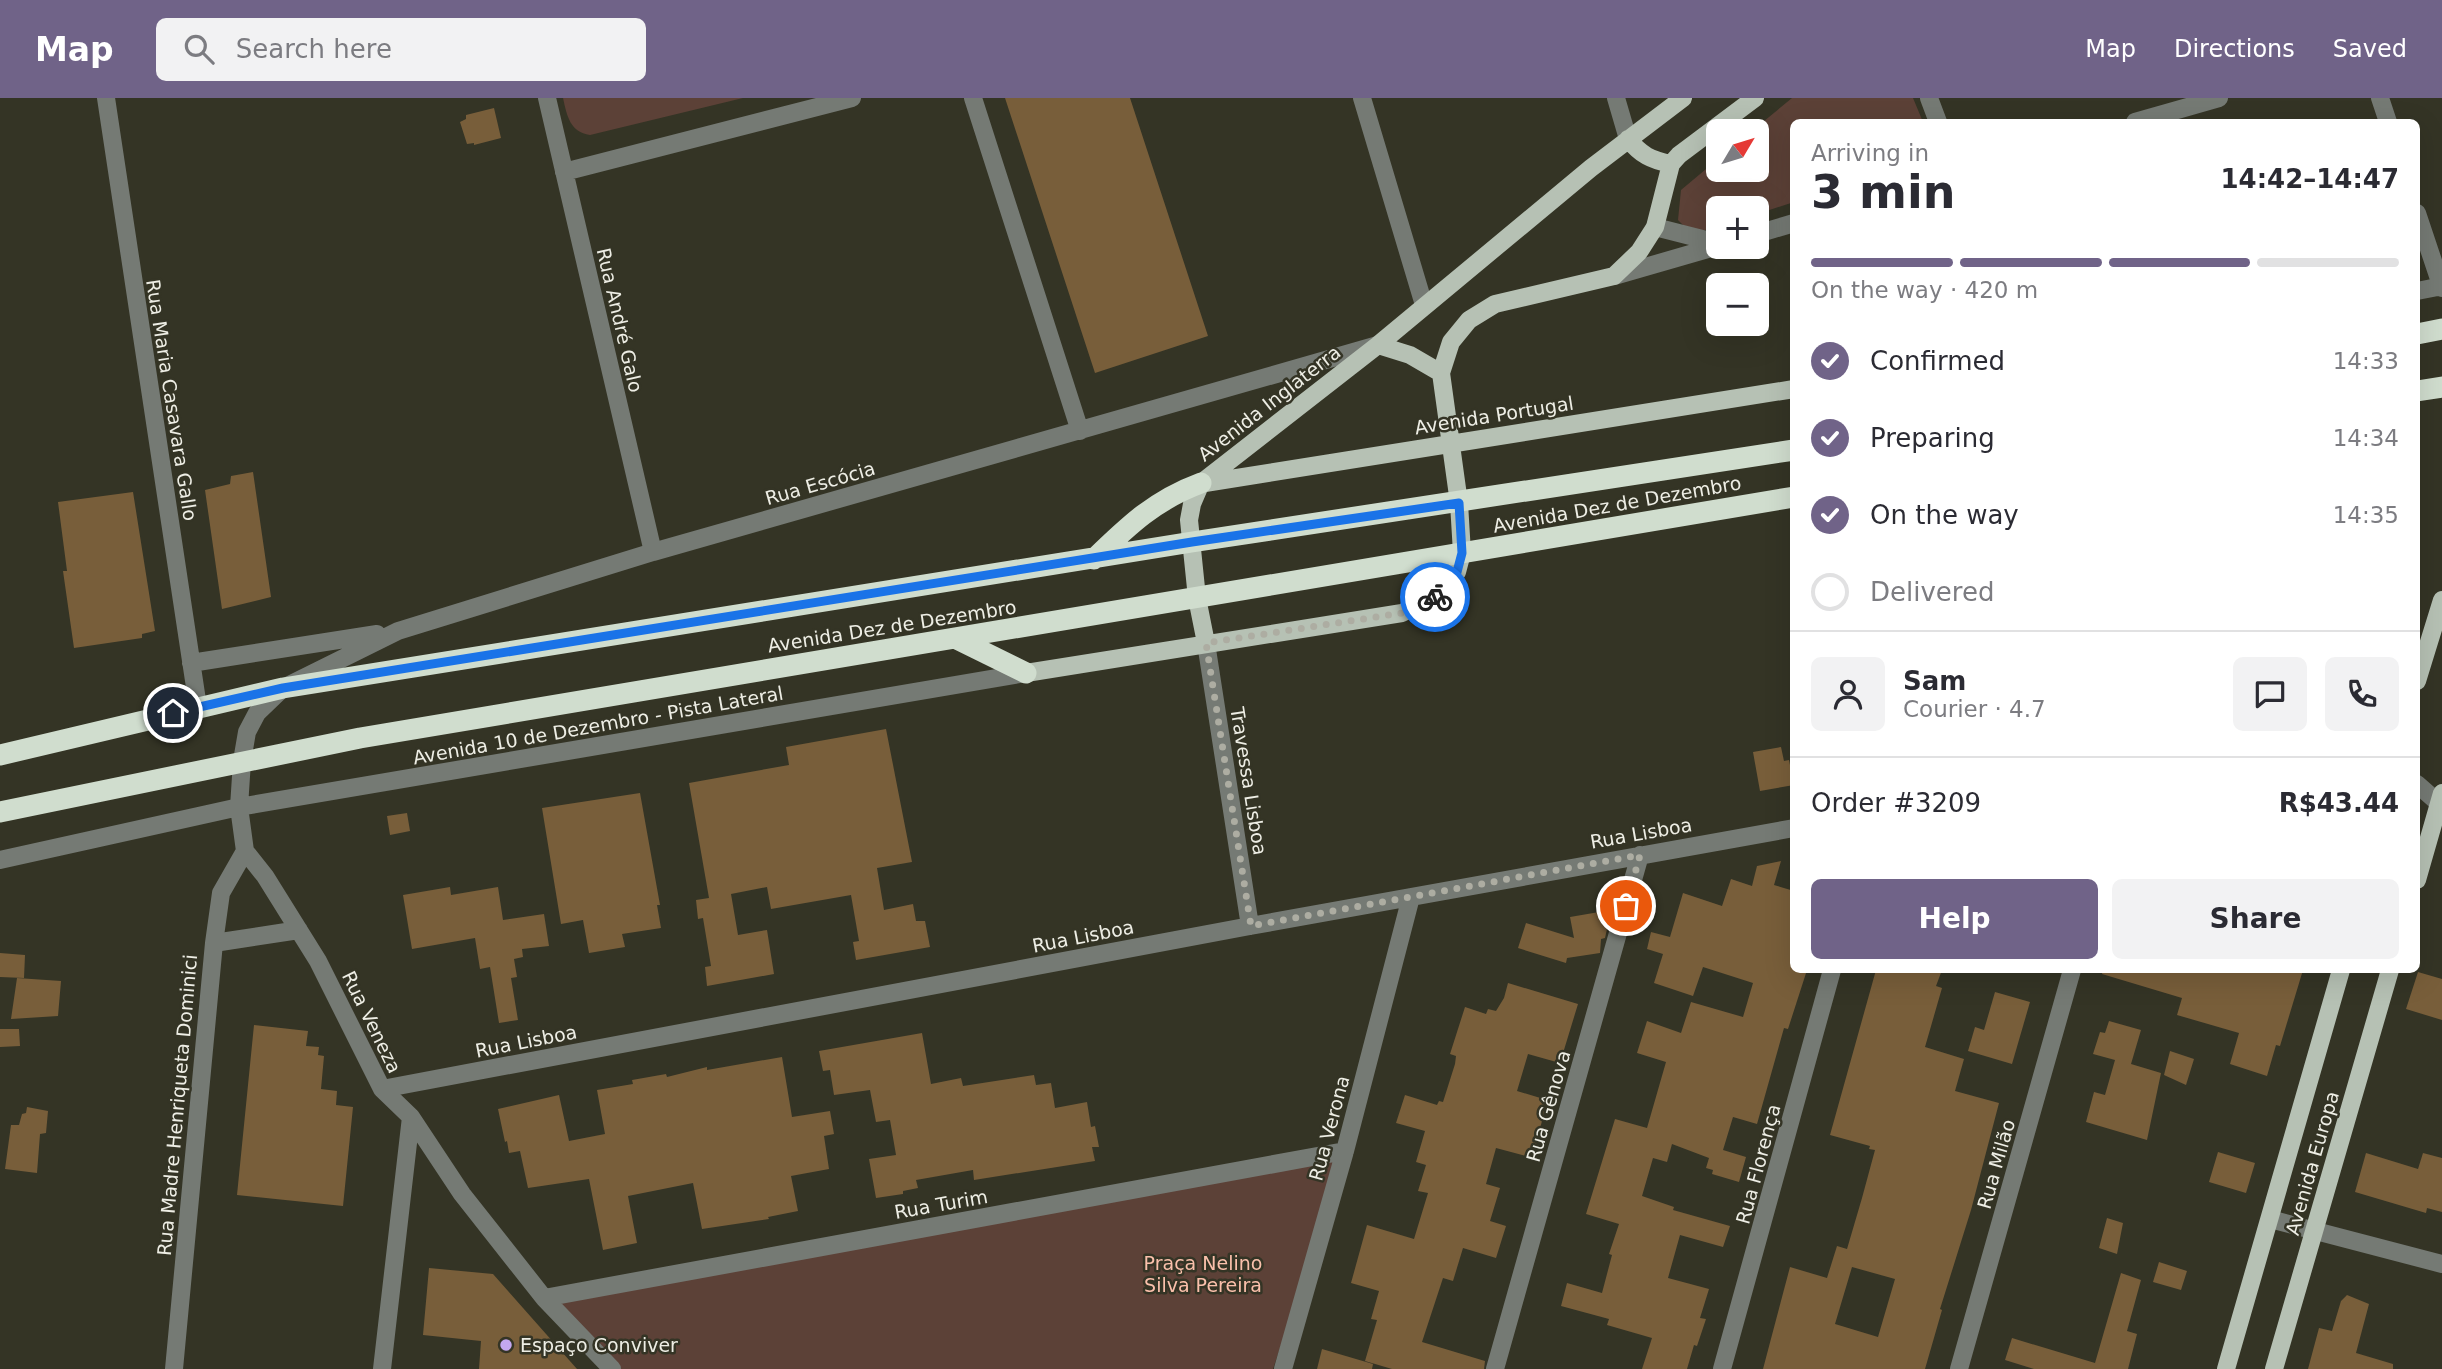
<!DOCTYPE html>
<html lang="en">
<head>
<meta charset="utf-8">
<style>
  body { margin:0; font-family:"DejaVu Sans",sans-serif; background:#f2f2f3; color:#2b2b33; height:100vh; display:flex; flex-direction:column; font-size:26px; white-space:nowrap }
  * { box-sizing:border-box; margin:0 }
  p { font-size:23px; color:#7c7c81 }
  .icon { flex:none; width:38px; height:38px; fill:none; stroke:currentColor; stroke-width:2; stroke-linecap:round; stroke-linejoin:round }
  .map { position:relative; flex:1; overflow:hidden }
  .side { position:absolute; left:1790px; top:21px; width:630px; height:854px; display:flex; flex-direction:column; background:#fff; border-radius:10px; box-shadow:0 7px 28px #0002 }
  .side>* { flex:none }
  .needle { width:46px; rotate:52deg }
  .tools { position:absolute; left:1706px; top:21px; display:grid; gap:14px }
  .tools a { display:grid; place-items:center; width:63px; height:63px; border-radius:10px; background:#fff; box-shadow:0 7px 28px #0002; font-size:35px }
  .pin { position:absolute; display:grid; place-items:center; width:60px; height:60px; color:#fff; margin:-30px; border:4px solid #fff; border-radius:50%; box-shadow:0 2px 7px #0007 }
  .courier { position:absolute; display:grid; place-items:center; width:70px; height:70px; margin:-35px; border:5px solid #1a73e8; border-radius:50%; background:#fff; color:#222; box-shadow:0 2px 9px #0007 }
  .summary em { font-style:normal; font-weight:600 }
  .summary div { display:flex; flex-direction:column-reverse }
  .summary { display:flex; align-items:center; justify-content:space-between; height:119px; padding:0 21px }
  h1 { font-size:46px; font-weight:600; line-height:52px }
  .bar { display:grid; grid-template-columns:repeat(4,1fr); gap:10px 7px; align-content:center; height:84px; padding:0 21px }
  .bar i { height:9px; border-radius:5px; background:#e1e1e2 }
  .bar .current { background:#706388 }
  .bar p { grid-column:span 4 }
  .line { display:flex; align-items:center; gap:18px; padding:0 21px; border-top:2px solid #e1e1e2 }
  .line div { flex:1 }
  .round { display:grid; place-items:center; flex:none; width:74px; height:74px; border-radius:10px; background:#f2f2f3 }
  ol { padding:0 21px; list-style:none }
  li { display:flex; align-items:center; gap:21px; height:77px }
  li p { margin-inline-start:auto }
  li .icon { padding:7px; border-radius:50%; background:#706388; color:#fff; stroke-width:4 }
  li:last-child { color:#7c7c81 }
  li i { width:38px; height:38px; border:4px solid #e1e1e2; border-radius:50% }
  .primary-button { display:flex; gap:14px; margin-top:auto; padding:14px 21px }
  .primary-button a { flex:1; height:80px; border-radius:10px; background:#706388; color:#fff; font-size:28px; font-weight:600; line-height:80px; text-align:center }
  .primary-button a+a { background:#f2f2f3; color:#2b2b33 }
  header { display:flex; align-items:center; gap:42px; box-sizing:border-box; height:98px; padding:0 35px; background:#706388; color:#fff }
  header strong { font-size:33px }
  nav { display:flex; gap:38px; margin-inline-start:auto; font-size:24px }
  .search { width:490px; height:63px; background:#f2f2f3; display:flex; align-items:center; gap:18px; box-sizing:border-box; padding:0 24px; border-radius:10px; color:#7c7c81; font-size:26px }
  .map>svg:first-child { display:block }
  .green { fill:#5c4137 }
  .building { fill:#785e3a; fill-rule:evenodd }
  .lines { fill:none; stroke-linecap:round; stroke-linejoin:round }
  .minor { stroke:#757a74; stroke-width:18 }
  .major { stroke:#b6c1b4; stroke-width:18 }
  .highway { stroke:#d0ddce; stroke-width:21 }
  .done { stroke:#adada2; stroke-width:7; stroke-dasharray:0 12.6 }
  .route { stroke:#1a73e8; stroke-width:9 }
  .poi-dot { fill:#c4a7f1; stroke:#343425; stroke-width:2.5 }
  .labels { text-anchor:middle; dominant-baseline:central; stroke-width:5; stroke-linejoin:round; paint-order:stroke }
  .street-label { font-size:19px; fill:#eeeee5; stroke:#343425 }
  .park-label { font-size:19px; fill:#fac0ab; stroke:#343425 }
  .poi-label { font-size:19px; fill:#eeeee5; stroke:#343425; text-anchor:start }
</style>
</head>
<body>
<header>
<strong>Map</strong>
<div class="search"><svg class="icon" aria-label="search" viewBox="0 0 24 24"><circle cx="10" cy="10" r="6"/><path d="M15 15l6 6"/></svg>Search here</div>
<nav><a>Map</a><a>Directions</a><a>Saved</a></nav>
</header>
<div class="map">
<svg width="2442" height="1271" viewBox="0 0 2442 1271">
  <rect width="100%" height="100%" fill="#343425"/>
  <path class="green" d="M 563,0 L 743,0 L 590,37 C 570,34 567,18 563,0 Z
    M 1792,0 L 1913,0 L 1923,24 L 1794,24 L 1794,104 L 1757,116 L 1757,110 L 1718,110 L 1718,128 L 1692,136 L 1678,122 L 1681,92 L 1718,61 L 1718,72 L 1757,72 L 1757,33 L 1752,33 Z
    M 1345,1053 L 1273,1271 L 614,1271 L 544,1200 Z"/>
  <path class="building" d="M 1005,0 L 1130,0 L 1208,238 L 1095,275 Z
    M 494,10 L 501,40 L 474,47 L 474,45 L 467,46 L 460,24 L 466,21 L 466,17 Z
    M 253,374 L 271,499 L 222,511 L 205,392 L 230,386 L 231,378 Z
    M 133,394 L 155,533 L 142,536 L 142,540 L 74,550 L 63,473 L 67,473 L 58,404 Z
    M 886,631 L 912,764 L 877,770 L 884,812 L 913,806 L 916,823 L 925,823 L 930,849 L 856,862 L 853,844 L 859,843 L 851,797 L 771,811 L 767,789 L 731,796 L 738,837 L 767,832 L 774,876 L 707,888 L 705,869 L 711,868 L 703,820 L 698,821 L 696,802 L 709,800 L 689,685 L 789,667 L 786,649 Z
    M 1781,649 L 1784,663 L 1789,662 L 1794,687 L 1760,693 L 1753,654 Z
    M 640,695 L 660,807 L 657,807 L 661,830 L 622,836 L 625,849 L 589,855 L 583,822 L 561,826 L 542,710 Z
    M 407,715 L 410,733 L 390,737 L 387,718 Z
    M 1781,763 L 1774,787 L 1794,793 L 1794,872 L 1807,872 L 1788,931 L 1784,930 L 1757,1026 L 1733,1019 L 1723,1052 L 1746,1059 L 1739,1084 L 1712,1076 L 1713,1072 L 1706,1070 L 1709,1060 L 1672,1046 L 1667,1064 L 1653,1060 L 1642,1098 L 1674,1109 L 1673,1112 L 1730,1128 L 1723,1149 L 1680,1137 L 1668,1180 L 1709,1191 L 1700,1220 L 1706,1221 L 1697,1248 L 1694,1247 L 1687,1271 L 1642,1271 L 1652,1240 L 1607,1227 L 1609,1221 L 1561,1208 L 1567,1185 L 1602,1195 L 1612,1157 L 1609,1156 L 1619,1126 L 1586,1116 L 1615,1021 L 1647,1030 L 1666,964 L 1637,955 L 1647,923 L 1681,935 L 1691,904 L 1743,919 L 1753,885 L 1703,869 L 1693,898 L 1654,885 L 1663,856 L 1647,851 L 1651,834 L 1670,839 L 1683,795 L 1722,808 L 1731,781 L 1752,788 L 1757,768 Z
    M 450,789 L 451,797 L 498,789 L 503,822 L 544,816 L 549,848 L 522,851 L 523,859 L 514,861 L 517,879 L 511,880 L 518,922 L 499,925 L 490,869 L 480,871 L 475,840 L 412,851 L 403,797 Z
    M 1605,813 L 1607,831 L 1605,840 L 1601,841 L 1600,855 L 1567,860 L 1566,865 L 1518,850 L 1526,825 L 1574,840 L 1570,819 Z
    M 0,855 L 25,857 L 24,880 L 0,879 Z
    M 1876,872 L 1942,872 L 1936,888 L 1942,890 L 1925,949 L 1964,961 L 1955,993 L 1999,1005 L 1971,1112 L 1940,1211 L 1942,1212 L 1925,1271 L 1763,1271 L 1790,1169 L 1827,1180 L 1837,1148 L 1847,1151 L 1862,1100 L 1875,1052 L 1869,1051 L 1870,1048 L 1830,1037 ZM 1852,1169 L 1895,1181 L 1878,1239 L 1835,1226 Z
    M 2103,872 L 2303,872 L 2280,948 L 2276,947 L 2267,978 L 2230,966 L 2239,935 L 2177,917 L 2182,900 L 2102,876 Z
    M 2418,874 L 2442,881 L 2442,922 L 2406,911 Z
    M 17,880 L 61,883 L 58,918 L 11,921 Z
    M 1508,885 L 1578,906 L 1560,965 L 1528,956 L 1517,993 L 1547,1002 L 1533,1060 L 1496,1050 L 1486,1086 L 1500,1090 L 1490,1123 L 1506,1128 L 1496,1160 L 1463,1150 L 1453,1183 L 1443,1180 L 1422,1244 L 1485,1263 L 1484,1271 L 1392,1271 L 1365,1263 L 1377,1222 L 1371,1221 L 1379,1193 L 1351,1185 L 1367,1127 L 1414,1141 L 1428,1095 L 1418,1093 L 1426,1067 L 1416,1064 L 1425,1033 L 1396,1025 L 1405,997 L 1437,1007 L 1439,1003 L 1443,1004 L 1455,966 L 1456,958 L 1450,956 L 1465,909 L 1486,916 L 1488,911 L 1496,913 L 1504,900 Z
    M 1995,894 L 2030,904 L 2012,966 L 1968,953 L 1975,929 L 1984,932 Z
    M 2109,923 L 2141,932 L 2131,966 L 2161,975 L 2147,1042 L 2086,1024 L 2094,994 L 2105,997 L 2115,962 L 2093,956 L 2100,934 L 2105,935 Z
    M 254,927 L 308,933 L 306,948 L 319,949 L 318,957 L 324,958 L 321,991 L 337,993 L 336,1007 L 353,1009 L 343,1108 L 237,1097 Z
    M 0,931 L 19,931 L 20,948 L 0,949 Z
    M 922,935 L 931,986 L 961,980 L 963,988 L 1034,977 L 1036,987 L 1051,985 L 1055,1010 L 1087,1004 L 1091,1029 L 1095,1028 L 1099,1049 L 1092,1049 L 1095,1063 L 974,1082 L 973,1072 L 916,1082 L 918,1090 L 903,1093 L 903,1096 L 876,1100 L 869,1061 L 896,1057 L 890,1022 L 876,1024 L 870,992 L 834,997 L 830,972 L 823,973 L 819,953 Z
    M 2170,953 L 2194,961 L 2186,987 L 2164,977 Z
    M 782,959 L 792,1019 L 830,1013 L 834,1036 L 824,1038 L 829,1071 L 791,1078 L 798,1113 L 768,1119 L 769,1121 L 702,1131 L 693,1085 L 628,1098 L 637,1145 L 603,1152 L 589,1081 L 528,1090 L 520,1053 L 509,1055 L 507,1043 L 505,1044 L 498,1011 L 559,997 L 569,1043 L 605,1036 L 597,992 L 633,986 L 632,982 L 666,976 L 667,979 L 707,969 L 707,972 Z
    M 27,1009 L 48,1013 L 46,1035 L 40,1036 L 37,1075 L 5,1071 L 11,1027 L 19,1027 L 22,1016 L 26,1015 Z
    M 2218,1054 L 2255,1065 L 2246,1095 L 2209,1084 Z
    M 2366,1055 L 2418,1071 L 2423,1055 L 2442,1060 L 2442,1114 L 2427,1110 L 2426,1115 L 2355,1094 Z
    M 2107,1120 L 2123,1125 L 2117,1156 L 2099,1150 Z
    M 2159,1164 L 2187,1173 L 2181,1192 L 2153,1184 Z
    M 429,1170 L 493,1176 L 577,1271 L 479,1271 L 481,1243 L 423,1237 Z
    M 2121,1175 L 2141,1182 L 2127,1233 L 2137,1236 L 2128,1271 L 2034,1271 L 2005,1262 L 2012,1240 L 2095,1265 Z
    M 2347,1197 L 2369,1206 L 2356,1255 L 2393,1266 L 2393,1271 L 2308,1271 L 2319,1230 L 2332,1233 L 2341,1203 Z
    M 1322,1251 L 1373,1266 L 1372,1271 L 1317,1271 Z"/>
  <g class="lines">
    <path class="minor" d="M 106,0 L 198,609
      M 547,0 L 653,454
      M 973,0 L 1080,333
      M 1362,0 L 1424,207
      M 1616,0 L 1628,41
      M 1929,0 L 1938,24
      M 2380,0 L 2388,24
      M 2135,24 L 2219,0
      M 564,74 L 852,0
      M 2417,115 L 2442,190
      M 1655,129 L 1718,145
      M 1757,136 L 1794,125
      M 1614,178 L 1718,148
      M 2417,193 L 2442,188
      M 1206,545 L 1250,828
      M 191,565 L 377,536
      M 2417,686 L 2442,708
      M 0,762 L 239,709 L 1026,575
      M 214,845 L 299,832
      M 382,991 L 1250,828 L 1794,730
      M 2270,1121 L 2442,1166
      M 544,1200 L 1345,1053
      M 174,1271 L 214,845 L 221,795 L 245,753
      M 382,1271 L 411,1019
      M 612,1271 L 544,1200 L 462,1096 L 411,1019 L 382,991 L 318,863 L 265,778 L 245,753 L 239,709 L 242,663 L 247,634 L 257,615 L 283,590 L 398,533 L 653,454 L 1378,247
      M 1283,1271 L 1345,1053 L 1411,799
      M 1495,1271 L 1640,757
      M 1722,1271 L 1832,872
      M 1959,1271 L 2072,872"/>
    <path class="major" d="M 1628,41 C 1641,57 1651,62 1671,66
      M 1378,247 L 1410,257 L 1441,275
      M 1205,385 L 1794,291
      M 1206,545 L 1197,500 L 1189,422 L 1192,406 L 1201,385 L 1378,247 L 1591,70 L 1683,0
      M 1026,575 L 1402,515 L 1436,498 L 1457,474 L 1462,455 L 1459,405 L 1441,275 L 1451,244 L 1469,222 L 1495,206 L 1614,178 L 1639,154 L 1655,129 L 1671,66 L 1679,57 L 1755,0
      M 2417,583 L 2442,502
      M 2417,782 L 2442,695
      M 2226,1271 L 2341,872
      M 2274,1271 L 2390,872"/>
    <path class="highway" d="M 2417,236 L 2442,231
      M 2417,293 L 2442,289
      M 1094,461 C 1129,427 1155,402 1201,385
      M 955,540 L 1026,575
      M 0,657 L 283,590 L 1192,444 L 1794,352
      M 0,714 L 360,640 L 1794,399"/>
  </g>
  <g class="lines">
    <path class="done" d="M 1435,499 L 1402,515 L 1206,545 L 1251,828 L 1640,757 L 1626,808"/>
    <path class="route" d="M 173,615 L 283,590 L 1192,444 L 1459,405 L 1462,455 L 1457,474 L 1435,499"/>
  </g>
  <circle class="poi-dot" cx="506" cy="1247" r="7"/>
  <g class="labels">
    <g class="street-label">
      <text transform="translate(620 222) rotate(77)">Rua André Galo</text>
      <text transform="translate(172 302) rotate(81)">Rua Maria Casavara Gallo</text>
      <text transform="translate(1269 305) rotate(-38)">Avenida Inglaterra</text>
      <text transform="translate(1494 317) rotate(-9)">Avenida Portugal</text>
      <text transform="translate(820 385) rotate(-16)">Rua Escócia</text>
      <text transform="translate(1617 406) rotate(-10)">Avenida Dez de Dezembro</text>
      <text transform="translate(892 528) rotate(-9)">Avenida Dez de Dezembro</text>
      <text transform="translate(598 627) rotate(-10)">Avenida 10 de Dezembro - Pista Lateral</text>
      <text transform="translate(1249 683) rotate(81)">Travessa Lisboa</text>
      <text transform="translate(1641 735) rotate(-10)">Rua Lisboa</text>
      <text transform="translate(1083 838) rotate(-11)">Rua Lisboa</text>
      <text transform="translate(372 924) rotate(64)">Rua Veneza</text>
      <text transform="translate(526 943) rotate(-11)">Rua Lisboa</text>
      <text transform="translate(177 1007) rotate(-85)">Rua Madre Henriqueta Dominici</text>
      <text transform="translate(1548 1008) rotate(-74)">Rua Gênova</text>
      <text transform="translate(1329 1030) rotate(-75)">Rua Verona</text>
      <text transform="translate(2312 1065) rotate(-74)">Avenida Europa</text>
      <text transform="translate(1758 1066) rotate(-75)">Rua Florença</text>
      <text transform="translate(1996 1066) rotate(-74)">Rua Milão</text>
      <text transform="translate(941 1106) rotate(-10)">Rua Turim</text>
    </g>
    <g class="park-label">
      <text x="1203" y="1165">Praça Nelino<tspan x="1203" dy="22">Silva Pereira</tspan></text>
    </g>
    <g class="poi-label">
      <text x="520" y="1247">Espaço Conviver</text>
    </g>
  </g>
</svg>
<div class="tools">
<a><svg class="needle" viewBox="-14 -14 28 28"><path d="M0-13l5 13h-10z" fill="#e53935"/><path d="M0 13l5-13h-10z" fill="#7c7c81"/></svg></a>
<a>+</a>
<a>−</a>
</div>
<div class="pin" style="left:1626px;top:808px;background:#ea580c"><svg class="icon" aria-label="bag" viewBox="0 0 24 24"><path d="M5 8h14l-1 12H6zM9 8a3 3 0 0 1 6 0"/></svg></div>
<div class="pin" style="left:173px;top:615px;background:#1f2937"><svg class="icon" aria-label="home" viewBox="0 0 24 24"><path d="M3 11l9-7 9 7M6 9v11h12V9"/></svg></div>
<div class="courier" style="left:1435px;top:499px"><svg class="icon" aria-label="bike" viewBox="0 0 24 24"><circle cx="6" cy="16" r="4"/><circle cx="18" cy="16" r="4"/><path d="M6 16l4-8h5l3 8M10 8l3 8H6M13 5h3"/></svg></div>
<section class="side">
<div class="summary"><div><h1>3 min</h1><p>Arriving in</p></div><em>14:42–14:47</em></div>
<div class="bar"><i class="current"></i><i class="current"></i><i class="current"></i><i></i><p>On the way · 420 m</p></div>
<ol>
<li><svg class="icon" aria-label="check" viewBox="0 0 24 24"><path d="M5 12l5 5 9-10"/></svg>Confirmed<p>14:33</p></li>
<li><svg class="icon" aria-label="check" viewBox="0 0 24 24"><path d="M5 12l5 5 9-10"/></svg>Preparing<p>14:34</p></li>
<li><svg class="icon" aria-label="check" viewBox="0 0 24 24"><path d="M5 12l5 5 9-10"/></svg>On the way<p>14:35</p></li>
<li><i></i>Delivered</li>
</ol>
<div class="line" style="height:126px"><a class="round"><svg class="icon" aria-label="person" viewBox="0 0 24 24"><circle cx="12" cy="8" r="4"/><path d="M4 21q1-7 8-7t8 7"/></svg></a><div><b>Sam</b><p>Courier · 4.7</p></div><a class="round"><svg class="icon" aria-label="chat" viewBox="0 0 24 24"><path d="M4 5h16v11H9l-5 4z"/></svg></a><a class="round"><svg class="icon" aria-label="phone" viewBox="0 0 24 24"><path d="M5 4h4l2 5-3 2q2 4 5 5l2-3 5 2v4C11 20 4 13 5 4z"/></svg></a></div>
<div class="line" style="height:91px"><div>Order #3209</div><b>R$43.44</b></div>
<div class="primary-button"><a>Help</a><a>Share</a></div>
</section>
</div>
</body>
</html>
